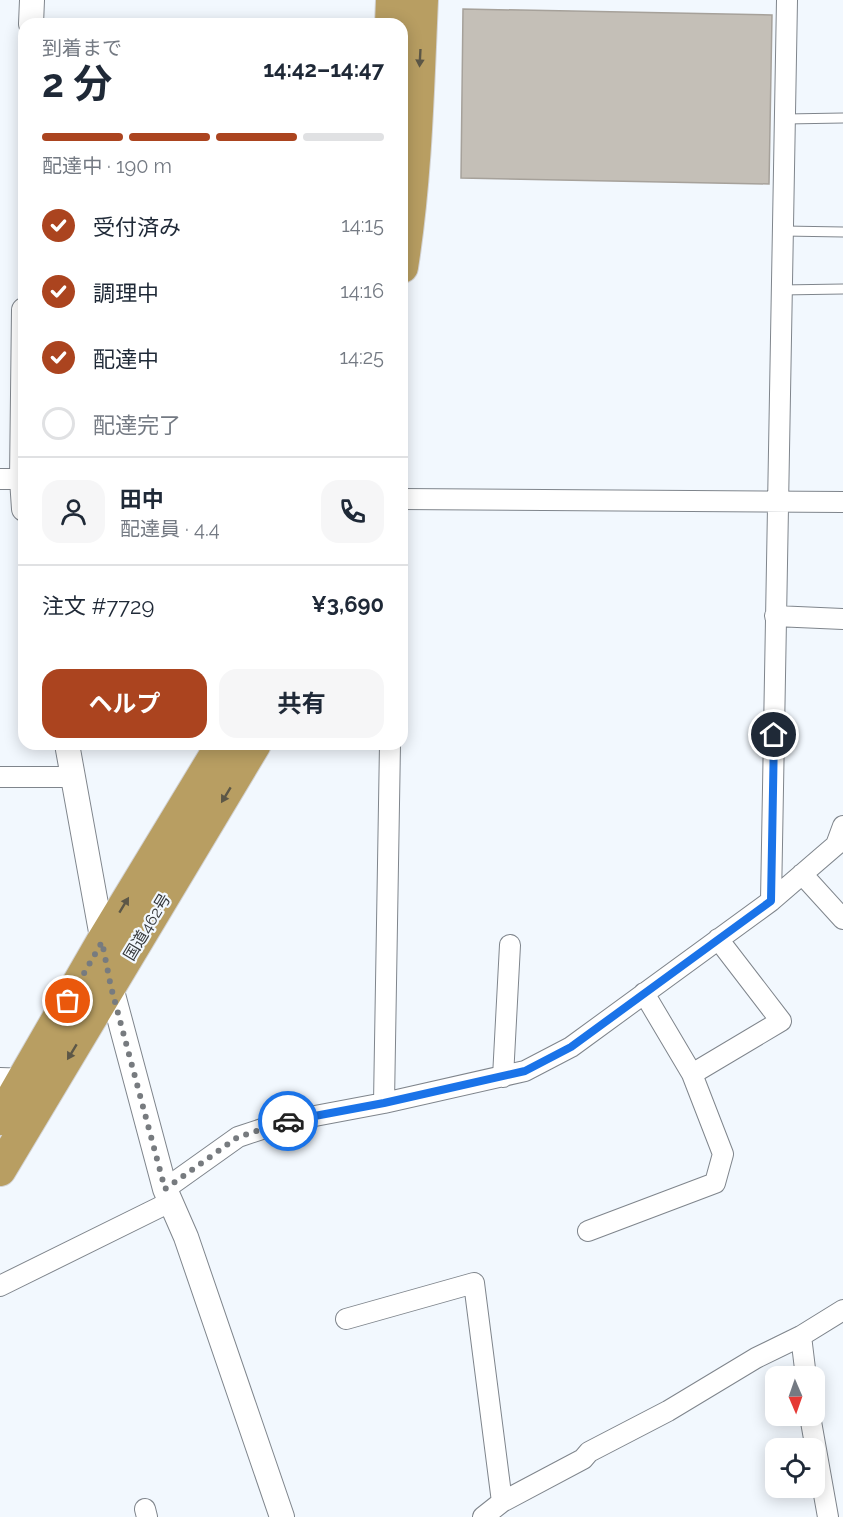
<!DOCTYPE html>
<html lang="ja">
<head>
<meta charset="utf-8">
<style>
  body { margin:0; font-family:Raleway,"Noto Sans JP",sans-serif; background:#f6f6f7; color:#1f2937; height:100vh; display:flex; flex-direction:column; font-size:22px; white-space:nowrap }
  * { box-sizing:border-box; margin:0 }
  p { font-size:20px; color:#747a83 }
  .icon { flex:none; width:33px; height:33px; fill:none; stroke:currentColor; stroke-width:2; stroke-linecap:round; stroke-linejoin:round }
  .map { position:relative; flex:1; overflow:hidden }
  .panel { position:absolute; left:18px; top:18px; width:390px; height:732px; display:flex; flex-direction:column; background:#fff; border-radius:18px; box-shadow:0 3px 15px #0003 }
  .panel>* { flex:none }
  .needle { width:39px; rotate:178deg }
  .fabs { position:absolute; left:765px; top:1366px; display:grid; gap:12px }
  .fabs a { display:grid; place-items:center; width:60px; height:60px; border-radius:12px; background:#fff; box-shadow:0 3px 15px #0003; font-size:30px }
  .pin { position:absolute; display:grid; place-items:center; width:51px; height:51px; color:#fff; margin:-26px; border:3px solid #fff; border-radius:50%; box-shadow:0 2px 6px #0007 }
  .courier { position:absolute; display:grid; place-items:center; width:60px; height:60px; margin:-30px; border:4px solid #1a73e8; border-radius:50%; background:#fff; color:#222; box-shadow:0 2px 8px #0007 }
  .head em { font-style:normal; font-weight:700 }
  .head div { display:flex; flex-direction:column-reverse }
  .head { display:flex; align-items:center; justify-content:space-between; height:102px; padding:0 24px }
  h1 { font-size:39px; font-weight:700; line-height:45px }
  .bar { display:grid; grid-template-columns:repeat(4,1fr); gap:9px 6px; align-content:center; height:72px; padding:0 24px }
  .bar i { height:8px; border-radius:4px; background:#e0e1e3 }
  .bar .active { background:#ab441f }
  .bar p { grid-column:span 4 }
  .line { display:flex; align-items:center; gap:15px; padding:0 24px; border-top:2px solid #e0e1e3 }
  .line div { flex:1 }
  .round { display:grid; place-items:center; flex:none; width:63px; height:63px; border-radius:18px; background:#f6f6f7 }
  ol { padding:0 24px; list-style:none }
  li { display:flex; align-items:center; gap:18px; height:66px }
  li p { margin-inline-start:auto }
  li .icon { padding:6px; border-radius:50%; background:#ab441f; color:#fff; stroke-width:4 }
  li:last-child { color:#747a83 }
  li i { width:33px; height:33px; border:3px solid #e0e1e3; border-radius:50% }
  .action { display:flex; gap:12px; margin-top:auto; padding:12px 24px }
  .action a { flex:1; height:69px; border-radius:18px; background:#ab441f; color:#fff; font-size:24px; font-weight:700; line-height:69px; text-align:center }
  .action a+a { background:#f6f6f7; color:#1f2937 }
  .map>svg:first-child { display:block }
  .building { fill:#c4bfb7; stroke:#a6a19a; stroke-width:1.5 }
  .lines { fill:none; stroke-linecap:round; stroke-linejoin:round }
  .service-casing { stroke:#7f858c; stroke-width:11 }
  .minor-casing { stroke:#7f858c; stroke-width:22 }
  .tertiary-casing { stroke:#7f858c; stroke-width:26 }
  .trunk-casing { stroke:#d3d3d4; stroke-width:34 }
  .service { stroke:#fff; stroke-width:9 }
  .minor { stroke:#fff; stroke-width:20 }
  .tertiary { stroke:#fff; stroke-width:24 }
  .trunk { stroke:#b89e62; stroke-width:32 }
  .oneway { fill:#5c5747 }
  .done { stroke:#777b7f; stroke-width:6; stroke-dasharray:0 10.8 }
  .route { stroke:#1a73e8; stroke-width:8 }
  .labels { text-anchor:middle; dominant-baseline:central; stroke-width:4.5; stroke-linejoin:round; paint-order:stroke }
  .street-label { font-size:16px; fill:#35383b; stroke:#f2f8fe }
</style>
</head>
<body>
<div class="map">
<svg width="843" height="1517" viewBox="0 0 843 1517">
  <rect width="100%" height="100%" fill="#f2f8fe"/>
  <path class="building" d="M 463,9 L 772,15 L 769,184 L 461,178 Z"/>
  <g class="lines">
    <g class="service-casing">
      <path id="service" d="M 786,119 L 843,118
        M 784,231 L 843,232
        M 781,290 L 843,289"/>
    </g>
    <g class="minor-casing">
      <path id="minor" d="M 0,479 L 24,479
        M 402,499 L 843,502
        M 775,616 L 843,619
        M 0,777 L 73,777
        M 802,874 L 843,919
        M 771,901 L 787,0
        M 692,1074 L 781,1021 L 718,939
        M 503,1077 L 510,945
        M 0,1078 L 31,1079
        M 384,1103 L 390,744
        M 165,1189 L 238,1137 L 283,1122 L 384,1103 L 525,1071 L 571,1047 L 771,901 L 836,845 L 843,826
        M 588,1231 L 715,1183 L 723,1154 L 692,1074 L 644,993
        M 0,1286 L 170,1202
        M 346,1319 L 474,1283 L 502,1502
        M 801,1336 L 806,1377
        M 810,1416 L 828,1517
        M 145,1509 L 147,1517
        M 483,1517 L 502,1502 L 583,1459 L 589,1452 L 668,1411 L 756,1358 L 801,1336 L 843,1310"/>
    </g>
    <g class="tertiary-casing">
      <path id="tertiary" d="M 31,24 L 32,0
        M 24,310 L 22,479 L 24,509
        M 67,744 L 111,987 L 165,1189 L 186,1237 L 282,1517"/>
    </g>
    <g class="trunk-casing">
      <path id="trunk" d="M 391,24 L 392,0
        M 402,267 C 416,179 418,89 422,0
        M 0,1119 L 102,942 L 222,744
        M 0,1170 L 255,744"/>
    </g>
    <use href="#service" class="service"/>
    <use href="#minor" class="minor"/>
    <use href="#tertiary" class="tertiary"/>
    <use href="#trunk" class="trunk"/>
  </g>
  <defs><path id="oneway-solid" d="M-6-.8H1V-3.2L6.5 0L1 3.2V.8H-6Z" transform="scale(1.5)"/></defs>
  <g class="oneway">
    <use href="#oneway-solid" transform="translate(420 58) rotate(93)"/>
    <use href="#oneway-solid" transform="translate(226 795) rotate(121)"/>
    <use href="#oneway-solid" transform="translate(124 905) rotate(-59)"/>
    <use href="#oneway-solid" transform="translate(72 1052) rotate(121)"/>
  </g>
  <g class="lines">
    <path class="done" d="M 68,1001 L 102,942 L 111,987 L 165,1189 L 238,1137 L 288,1121"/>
    <path class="route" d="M 288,1121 L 384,1103 L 525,1071 L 571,1047 L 771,901 L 774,735"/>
  </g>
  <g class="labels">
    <g class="street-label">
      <text transform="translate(147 927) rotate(-59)">国道462号</text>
    </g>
  </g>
</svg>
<div class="fabs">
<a><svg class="needle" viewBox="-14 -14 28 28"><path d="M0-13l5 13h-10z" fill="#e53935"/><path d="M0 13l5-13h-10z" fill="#747a83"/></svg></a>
<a><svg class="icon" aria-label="locate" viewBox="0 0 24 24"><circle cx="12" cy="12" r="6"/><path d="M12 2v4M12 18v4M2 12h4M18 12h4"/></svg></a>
</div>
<div class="pin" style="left:68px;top:1001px;background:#ea580c"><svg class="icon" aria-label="bag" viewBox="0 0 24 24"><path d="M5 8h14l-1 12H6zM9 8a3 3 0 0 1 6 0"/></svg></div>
<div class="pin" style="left:774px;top:735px;background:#1f2937"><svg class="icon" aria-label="home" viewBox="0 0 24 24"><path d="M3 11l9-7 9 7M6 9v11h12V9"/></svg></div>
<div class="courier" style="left:288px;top:1121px"><svg class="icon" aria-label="car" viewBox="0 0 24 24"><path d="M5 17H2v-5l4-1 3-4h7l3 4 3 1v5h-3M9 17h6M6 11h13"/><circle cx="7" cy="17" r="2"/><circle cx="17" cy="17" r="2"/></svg></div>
<section class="panel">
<div class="head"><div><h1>2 分</h1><p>到着まで</p></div><em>14:42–14:47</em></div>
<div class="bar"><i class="active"></i><i class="active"></i><i class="active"></i><i></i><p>配達中 · 190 m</p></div>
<ol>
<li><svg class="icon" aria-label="check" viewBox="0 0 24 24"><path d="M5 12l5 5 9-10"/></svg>受付済み<p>14:15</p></li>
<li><svg class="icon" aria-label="check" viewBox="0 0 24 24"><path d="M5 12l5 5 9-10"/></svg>調理中<p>14:16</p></li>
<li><svg class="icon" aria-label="check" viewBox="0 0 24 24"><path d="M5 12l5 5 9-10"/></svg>配達中<p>14:25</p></li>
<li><i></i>配達完了</li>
</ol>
<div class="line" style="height:108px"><a class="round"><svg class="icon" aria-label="person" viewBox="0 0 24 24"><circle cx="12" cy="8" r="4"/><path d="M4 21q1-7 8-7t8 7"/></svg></a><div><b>田中</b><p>配達員 · 4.4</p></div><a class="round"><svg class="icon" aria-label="phone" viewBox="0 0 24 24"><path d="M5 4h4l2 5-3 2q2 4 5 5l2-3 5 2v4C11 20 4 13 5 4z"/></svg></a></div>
<div class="line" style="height:78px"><div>注文 #7729</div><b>¥3,690</b></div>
<div class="action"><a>ヘルプ</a><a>共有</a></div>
</section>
</div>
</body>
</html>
